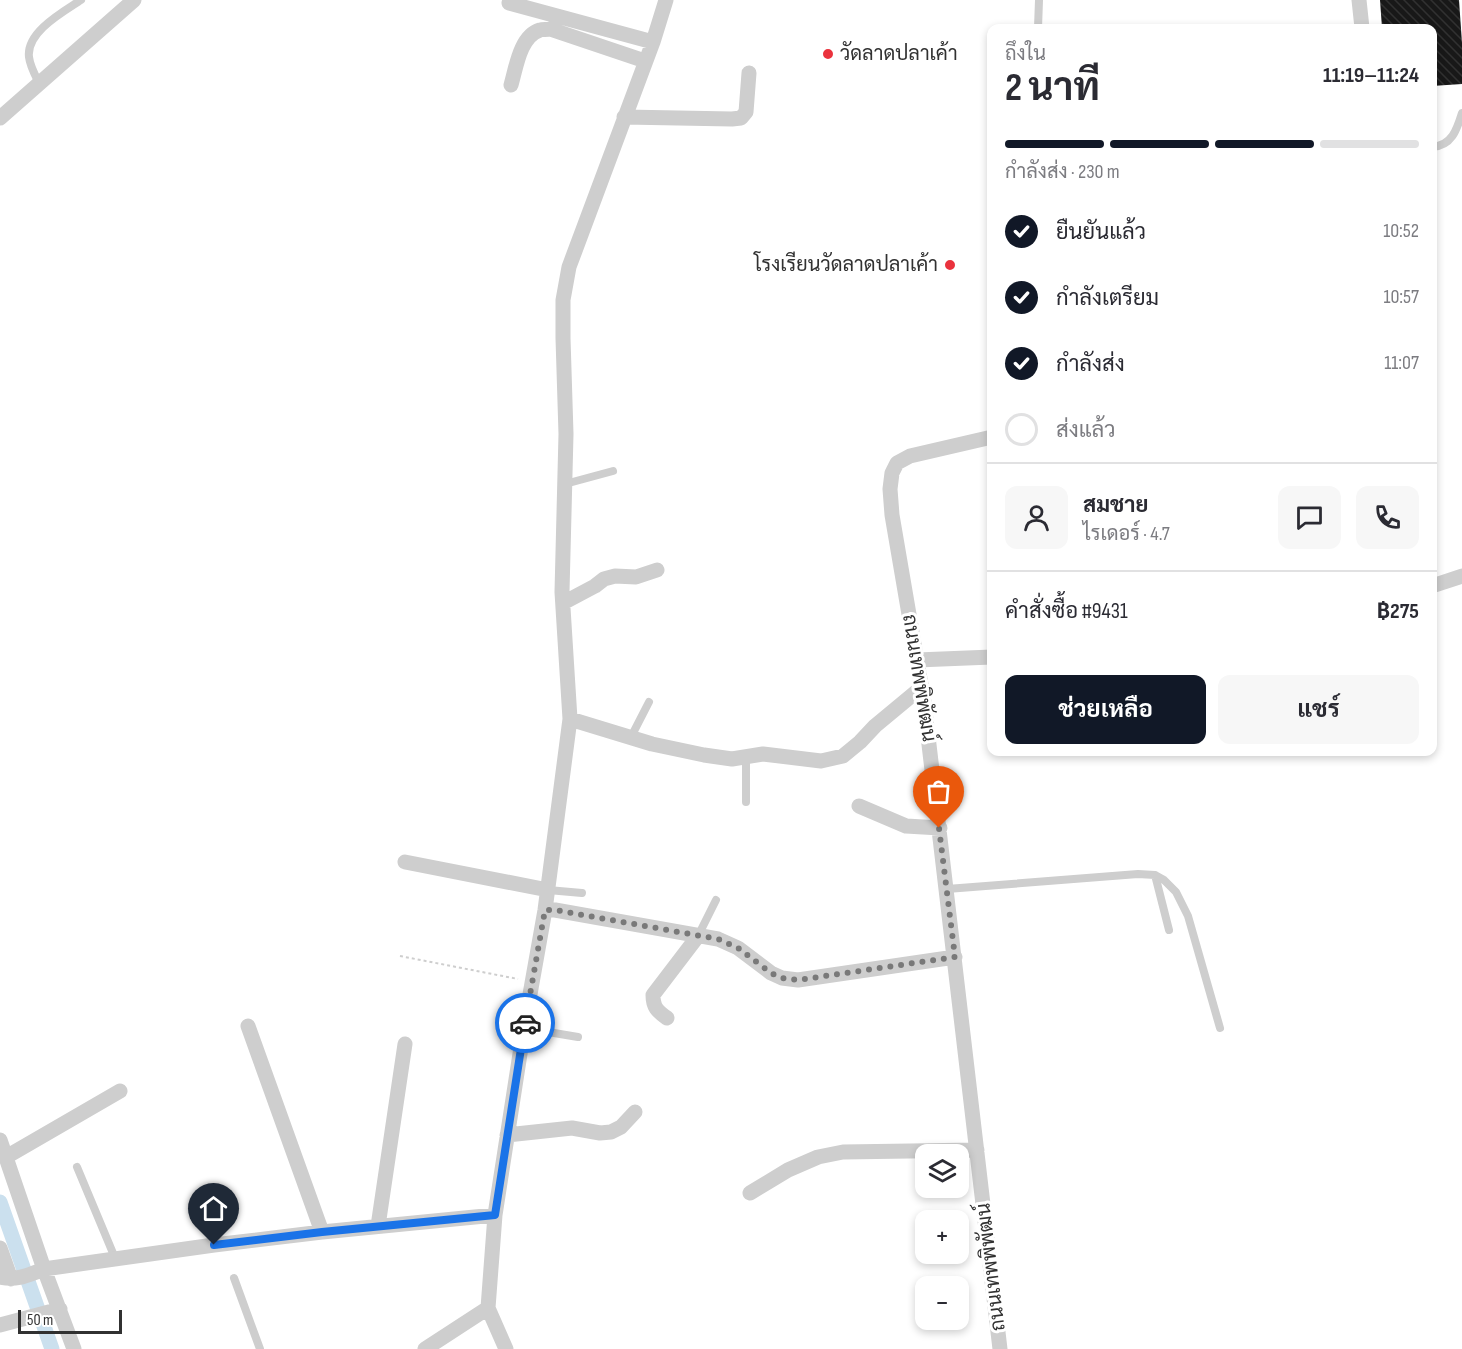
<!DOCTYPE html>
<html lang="th">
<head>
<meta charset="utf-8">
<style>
  body { margin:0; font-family:"Sofia Sans Condensed",Sarabun,sans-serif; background:#f7f7f7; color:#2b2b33; height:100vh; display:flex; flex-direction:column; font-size:22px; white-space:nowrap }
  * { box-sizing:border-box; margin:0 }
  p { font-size:20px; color:#7c7c81 }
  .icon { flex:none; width:33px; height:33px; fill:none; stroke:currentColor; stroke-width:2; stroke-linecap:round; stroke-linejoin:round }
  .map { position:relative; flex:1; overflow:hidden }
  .details { position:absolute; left:987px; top:24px; width:450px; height:732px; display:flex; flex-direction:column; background:#fff; border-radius:12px; box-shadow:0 3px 9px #0003 }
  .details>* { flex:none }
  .fabs { position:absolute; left:915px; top:1144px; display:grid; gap:12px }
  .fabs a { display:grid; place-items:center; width:54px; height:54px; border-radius:12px; background:#fff; box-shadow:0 3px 9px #0003; font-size:30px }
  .scale { position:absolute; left:18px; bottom:15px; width:104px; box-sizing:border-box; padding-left:6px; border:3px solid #313131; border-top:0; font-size:16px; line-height:21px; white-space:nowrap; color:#313131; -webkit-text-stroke:4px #fff; paint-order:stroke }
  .pin { position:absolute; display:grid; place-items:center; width:51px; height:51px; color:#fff; margin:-62px -26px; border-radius:50% 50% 50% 0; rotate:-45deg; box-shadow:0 0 6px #0007 }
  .pin .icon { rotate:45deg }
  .courier { position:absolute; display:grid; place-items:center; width:60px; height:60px; margin:-30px; border:4px solid #1a73e8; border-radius:50%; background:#fff; color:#222; box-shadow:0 2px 8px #0007 }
  .overview em { font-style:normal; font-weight:700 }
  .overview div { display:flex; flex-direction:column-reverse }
  .overview { display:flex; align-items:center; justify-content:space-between; height:102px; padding:0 18px }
  h1 { font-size:39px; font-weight:700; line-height:45px }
  .bar { display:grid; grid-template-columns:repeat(4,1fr); gap:9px 6px; align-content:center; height:72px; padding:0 18px }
  .bar i { height:8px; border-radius:4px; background:#e1e1e2 }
  .bar .active { background:#111827 }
  .bar p { grid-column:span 4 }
  .line { display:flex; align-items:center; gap:15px; padding:0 18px; border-top:2px solid #e1e1e2 }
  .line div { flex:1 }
  .round { display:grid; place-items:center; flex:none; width:63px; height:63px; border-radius:12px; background:#f7f7f7 }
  ol { padding:0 18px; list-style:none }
  li { display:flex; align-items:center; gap:18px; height:66px }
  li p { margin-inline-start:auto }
  li .icon { padding:6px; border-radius:50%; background:#111827; color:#fff; stroke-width:4 }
  li:last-child { color:#7c7c81 }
  li i { width:33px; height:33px; border:3px solid #e1e1e2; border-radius:50% }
  .cta { display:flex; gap:12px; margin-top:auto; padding:12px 18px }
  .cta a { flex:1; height:69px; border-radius:12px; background:#111827; color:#fff; font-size:24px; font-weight:700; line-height:69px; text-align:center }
  .cta a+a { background:#f7f7f7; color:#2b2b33 }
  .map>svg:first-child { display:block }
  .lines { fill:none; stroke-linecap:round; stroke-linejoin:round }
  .canal { stroke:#cbe0ee; stroke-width:15 }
  .building { fill:url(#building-back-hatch) }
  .path { stroke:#cecece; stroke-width:2; stroke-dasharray:3 3; stroke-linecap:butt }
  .service { stroke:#cecece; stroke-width:8 }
  .minor { stroke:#cecece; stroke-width:15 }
  .done { stroke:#797979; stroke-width:6; stroke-dasharray:0 10.8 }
  .route { stroke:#1a73e8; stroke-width:8 }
  .poi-dot { fill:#ea323d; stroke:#fff; stroke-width:2 }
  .labels { text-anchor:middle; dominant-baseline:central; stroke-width:6; stroke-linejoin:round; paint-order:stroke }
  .poi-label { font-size:20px; fill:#313131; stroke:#fff; text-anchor:start }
  .street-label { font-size:20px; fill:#313131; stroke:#fff }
</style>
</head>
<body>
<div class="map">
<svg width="1462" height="1349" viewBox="0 0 1462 1349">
  <defs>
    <pattern id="building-back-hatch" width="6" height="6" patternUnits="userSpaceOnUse" patternTransform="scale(1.5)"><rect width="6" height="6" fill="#181818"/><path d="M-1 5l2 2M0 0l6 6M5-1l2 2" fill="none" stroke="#313131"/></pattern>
  </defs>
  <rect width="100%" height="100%" fill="#fff"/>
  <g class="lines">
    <path class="canal" d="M 0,1202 L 52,1349"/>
  </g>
  <path class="building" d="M 1380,0 L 1459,0 L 1462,43 L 1462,84 L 1432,86 L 1432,28 L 1382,28 Z"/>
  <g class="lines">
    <path class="path" d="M 400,956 L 518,979"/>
    <path class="service" d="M 1038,28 L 1039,0
      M 39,83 C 35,75 30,66 29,57 C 26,32 63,12 81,0
      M 1432,147 C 1452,146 1457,129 1462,113
      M 565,484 L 613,471
      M 631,737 L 649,702
      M 746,802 L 746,757
      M 1155,875 L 1169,930
      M 947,889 L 1138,874 L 1155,875 L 1164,880 L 1176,892 L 1188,916 L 1220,1028
      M 548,890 L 582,893
      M 698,936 L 716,900
      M 524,1028 L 578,1037
      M 77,1167 L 115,1258
      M 234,1278 L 260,1349"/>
    <path class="minor" d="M 1359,0 L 1362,28
      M 509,3 L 653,42
      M 511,85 C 516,68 520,36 540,30 C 543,29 547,30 550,29 L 645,61
      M 624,117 L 732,119 L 741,118 L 746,112 L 749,73
      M 0,118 L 134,0
      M 992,437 L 910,456 L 897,463 L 892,473 L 890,489 L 892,515 L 924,702 L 1000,1349
      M 1432,586 L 1462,576
      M 563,603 L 595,586 L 604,579 L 615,576 L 636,577 L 657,570
      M 917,660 L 992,657
      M 570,719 L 652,744 L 704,755 L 732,759 L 763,754 L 821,761 L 843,756 L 860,742 L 875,726 L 922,687
      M 859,806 L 906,826 L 940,828
      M 405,862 L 548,890
      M 545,910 L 555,910 L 718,939 L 738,948 L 771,973 L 782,978 L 798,980 L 955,957
      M 667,1018 C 657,1011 653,1007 653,995 L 698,936
      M 248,1026 L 322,1232
      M 507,1135 L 572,1128 L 600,1133 L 611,1132 L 621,1127 L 635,1112
      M 0,1140 L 44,1269 L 74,1349
      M 6,1157 L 120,1091
      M 750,1193 L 788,1170 L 818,1157 L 843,1152 L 977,1150
      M 378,1226 L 405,1044
      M 0,1248 L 11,1279
      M 0,1277 C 17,1281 28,1275 44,1269 L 214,1245 L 322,1232 L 495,1215
      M 0,1325 L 60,1309
      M 425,1349 L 488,1308
      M 506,1349 L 488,1308 L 495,1215 L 524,1028 L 545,910 L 570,719 L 562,592 L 566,434 L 563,338 L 563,300 L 569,267 L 653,42 L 666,0"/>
  </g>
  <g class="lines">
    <path class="done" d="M 525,1023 L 545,910 L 555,910 L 718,939 L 738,948 L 771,973 L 782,978 L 798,980 L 955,957 L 939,828"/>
    <path class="route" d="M 214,1245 L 322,1232 L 495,1215 L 525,1023"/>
  </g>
  <g class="poi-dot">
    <circle cx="828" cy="54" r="6"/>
    <circle cx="950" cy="265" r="6"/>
  </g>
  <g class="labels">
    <g class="poi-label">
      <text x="840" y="54">วัดลาดปลาเค้า</text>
      <text x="938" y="265" text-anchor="end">โรงเรียนวัดลาดปลาเค้า</text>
    </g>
    <g class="street-label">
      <text transform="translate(919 678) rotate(81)">ถนนเทพพิพัฒน์</text>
      <text transform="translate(991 1267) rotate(-97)">ถนนเทพพิพัฒน์</text>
    </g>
  </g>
</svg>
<div class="fabs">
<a><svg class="icon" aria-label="layers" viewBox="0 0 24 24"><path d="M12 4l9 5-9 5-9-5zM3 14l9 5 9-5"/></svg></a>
<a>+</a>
<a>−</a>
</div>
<div class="scale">50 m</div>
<div class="pin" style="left:939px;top:828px;background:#ea580c"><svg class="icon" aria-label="bag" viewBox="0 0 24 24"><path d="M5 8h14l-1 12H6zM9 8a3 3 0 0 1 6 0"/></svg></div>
<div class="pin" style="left:214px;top:1245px;background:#1f2937"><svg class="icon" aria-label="home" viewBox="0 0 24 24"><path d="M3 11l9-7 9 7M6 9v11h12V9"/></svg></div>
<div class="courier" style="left:525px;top:1023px"><svg class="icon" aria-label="car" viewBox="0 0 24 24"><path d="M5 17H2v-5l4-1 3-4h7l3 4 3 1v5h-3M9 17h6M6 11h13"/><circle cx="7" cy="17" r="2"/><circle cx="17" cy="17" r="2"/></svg></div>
<section class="details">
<div class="overview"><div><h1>2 นาที</h1><p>ถึงใน</p></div><em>11:19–11:24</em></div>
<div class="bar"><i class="active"></i><i class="active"></i><i class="active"></i><i></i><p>กำลังส่ง · 230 m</p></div>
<ol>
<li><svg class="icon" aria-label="check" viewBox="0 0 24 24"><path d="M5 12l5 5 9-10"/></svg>ยืนยันแล้ว<p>10:52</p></li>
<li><svg class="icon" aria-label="check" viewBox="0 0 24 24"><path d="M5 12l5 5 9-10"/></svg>กำลังเตรียม<p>10:57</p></li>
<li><svg class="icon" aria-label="check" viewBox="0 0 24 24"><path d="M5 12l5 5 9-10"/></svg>กำลังส่ง<p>11:07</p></li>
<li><i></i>ส่งแล้ว</li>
</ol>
<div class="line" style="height:108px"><a class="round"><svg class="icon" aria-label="person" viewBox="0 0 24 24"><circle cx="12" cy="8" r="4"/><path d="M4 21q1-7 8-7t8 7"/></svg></a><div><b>สมชาย</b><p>ไรเดอร์ · 4.7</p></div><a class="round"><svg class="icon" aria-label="chat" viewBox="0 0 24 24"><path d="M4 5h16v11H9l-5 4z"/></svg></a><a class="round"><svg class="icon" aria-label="phone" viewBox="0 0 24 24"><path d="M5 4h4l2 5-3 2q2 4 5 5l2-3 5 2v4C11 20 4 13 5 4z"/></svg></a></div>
<div class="line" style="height:78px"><div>คำสั่งซื้อ #9431</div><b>฿275</b></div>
<div class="cta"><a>ช่วยเหลือ</a><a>แชร์</a></div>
</section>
</div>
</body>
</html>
